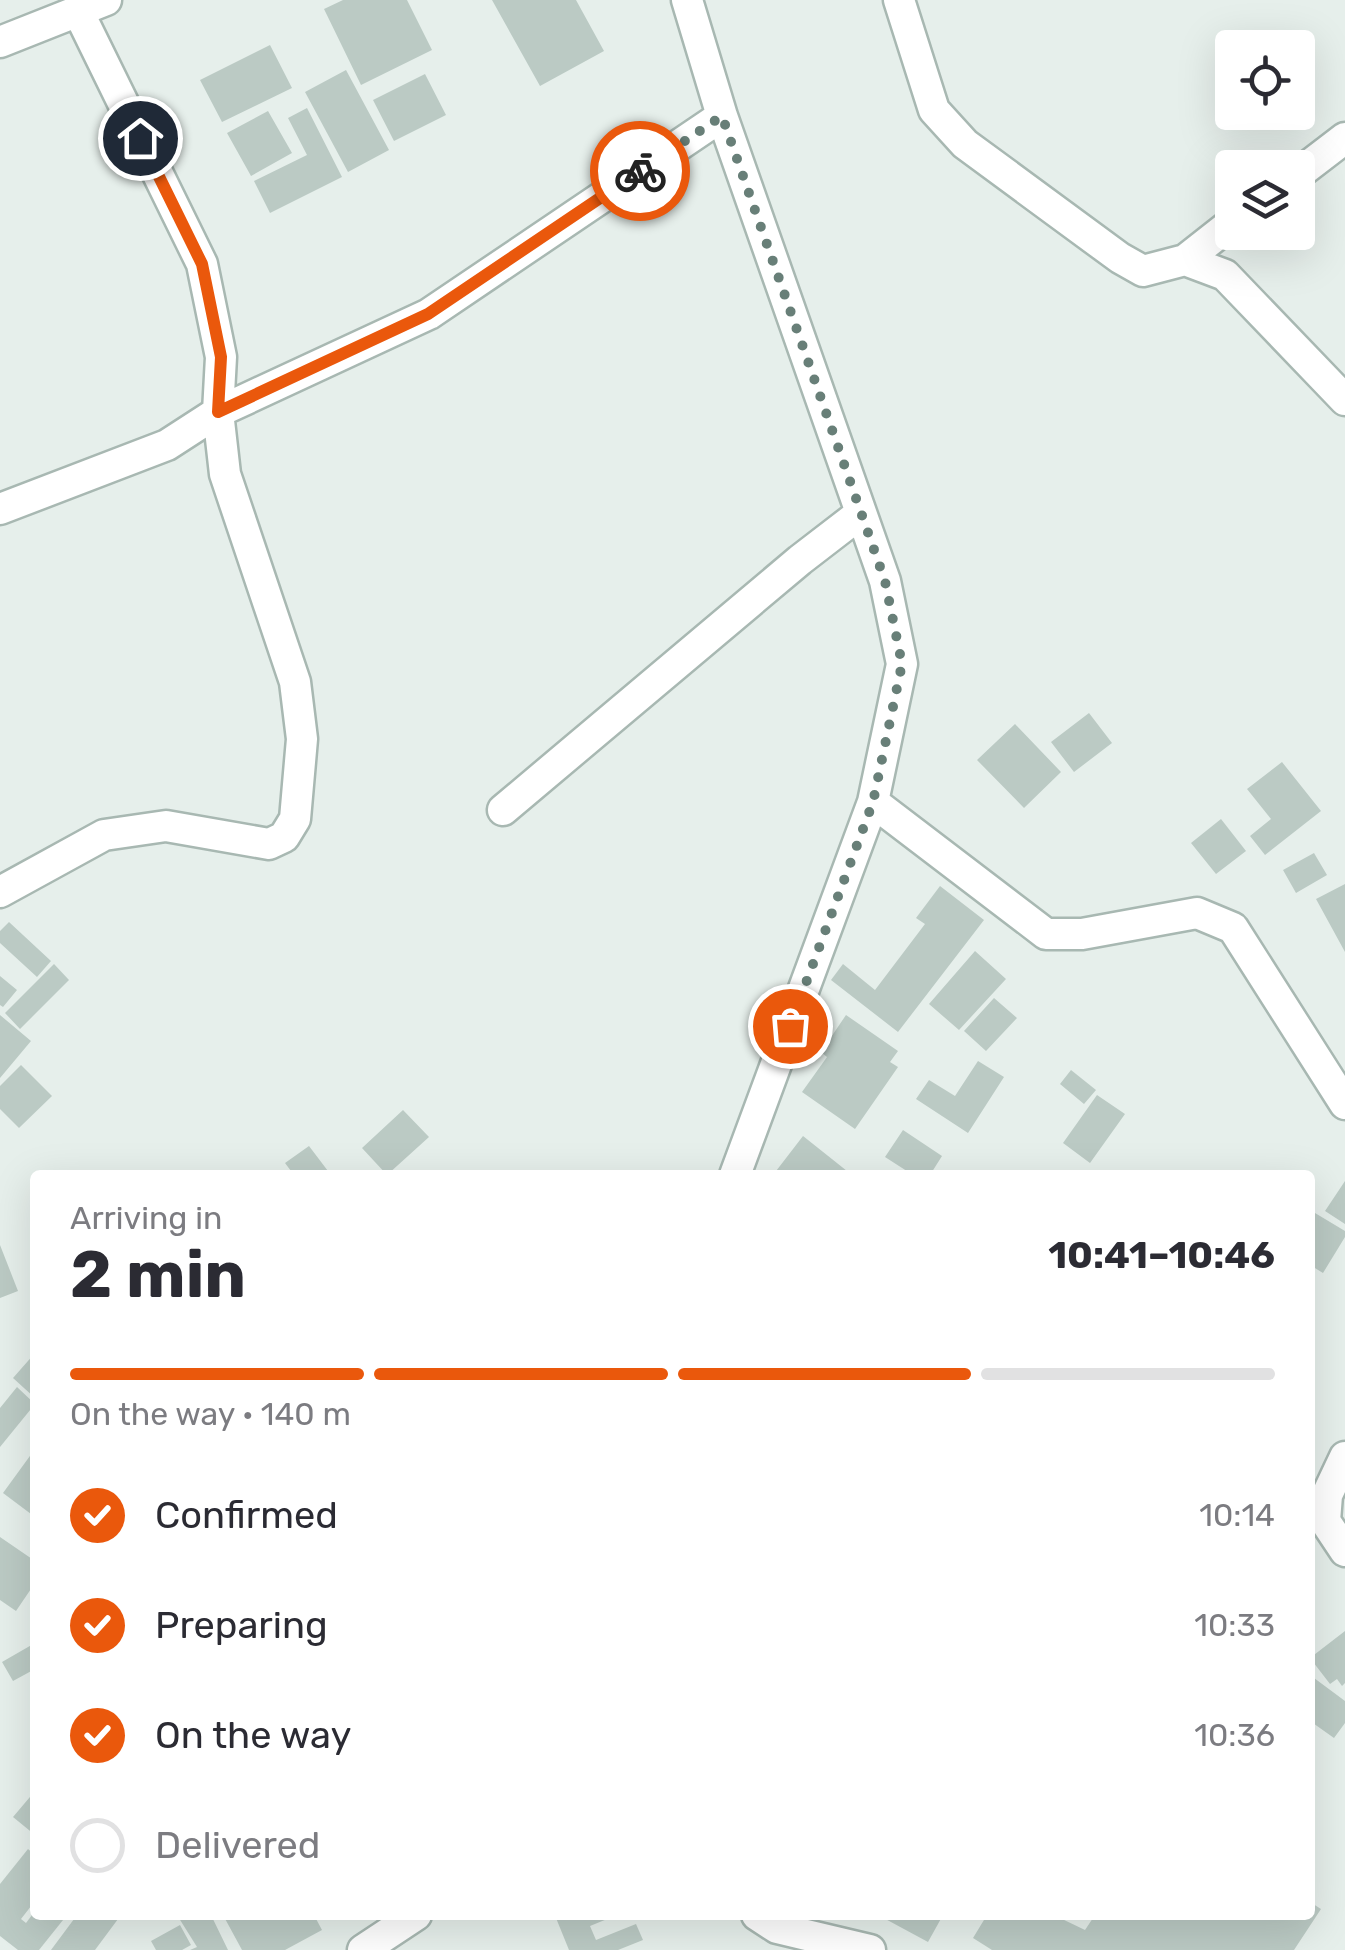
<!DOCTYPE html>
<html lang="en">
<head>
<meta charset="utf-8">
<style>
  body { margin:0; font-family:Rubik,sans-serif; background:#f2f2f3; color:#2b2b33; height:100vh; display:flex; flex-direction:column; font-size:38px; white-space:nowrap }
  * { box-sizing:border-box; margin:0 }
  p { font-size:32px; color:#7c7c81 }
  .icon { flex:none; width:55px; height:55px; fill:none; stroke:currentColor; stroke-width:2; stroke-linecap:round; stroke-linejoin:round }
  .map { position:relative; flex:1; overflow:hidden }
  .panel { position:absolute; left:30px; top:1170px; width:1285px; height:750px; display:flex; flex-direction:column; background:#fff; border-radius:10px; box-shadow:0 10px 40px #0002 }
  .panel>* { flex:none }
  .tools { position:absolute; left:1215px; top:30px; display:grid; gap:20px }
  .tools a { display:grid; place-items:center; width:100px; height:100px; border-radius:10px; background:#fff; box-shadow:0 10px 40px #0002; font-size:50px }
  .pin { position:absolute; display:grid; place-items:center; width:85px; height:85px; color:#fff; margin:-42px; border:5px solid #fff; border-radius:50%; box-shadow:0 2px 10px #0007 }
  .courier { position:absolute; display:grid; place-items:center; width:100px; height:100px; margin:-50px; border:8px solid #ea580c; border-radius:50%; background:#fff; color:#222; box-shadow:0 2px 12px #0007 }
  .summary em { font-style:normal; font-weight:700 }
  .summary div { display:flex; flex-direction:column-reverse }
  .summary { display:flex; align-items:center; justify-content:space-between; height:170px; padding:0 40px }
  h1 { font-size:65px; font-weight:700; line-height:75px }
  .bar { display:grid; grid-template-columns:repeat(4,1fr); gap:15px 10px; align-content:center; height:120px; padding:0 40px }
  .bar i { height:12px; border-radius:8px; background:#e1e1e2 }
  .bar .active { background:#ea580c }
  .bar p { grid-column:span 4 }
  ol { padding:0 40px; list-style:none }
  li { display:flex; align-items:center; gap:30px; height:110px }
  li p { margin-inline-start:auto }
  li .icon { padding:10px; border-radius:50%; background:#ea580c; color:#fff; stroke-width:4 }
  li:last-child { color:#7c7c81 }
  li i { width:55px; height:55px; border:5px solid #e1e1e2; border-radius:50% }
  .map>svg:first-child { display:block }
  .building { fill:#bbcac4 }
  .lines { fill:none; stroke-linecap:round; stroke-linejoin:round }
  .street-casing { stroke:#a8b8b2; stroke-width:35 }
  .street { stroke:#fff; stroke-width:30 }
  .done { stroke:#687f78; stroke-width:10; stroke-dasharray:0 18 }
  .route { stroke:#ea580c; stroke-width:12 }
</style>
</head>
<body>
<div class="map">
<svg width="1345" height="1950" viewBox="0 0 1345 1950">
  <rect width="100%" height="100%" fill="#e6efeb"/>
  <path class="building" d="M 343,0 L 407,0 L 432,50 L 361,85 L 324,9 Z
    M 492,0 L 576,0 L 604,51 L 540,86 Z
    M 270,45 L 292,88 L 222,122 L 200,80 Z
    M 346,70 L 389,150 L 348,172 L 305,92 Z
    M 425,74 L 446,115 L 394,141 L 373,100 Z
    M 307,108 L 342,177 L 270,213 L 254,181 L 307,155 L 288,118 Z
    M 268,111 L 292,153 L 251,176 L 227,133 Z
    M 1089,713 L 1112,743 L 1074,772 L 1051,742 Z
    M 1015,724 L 1061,772 L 1024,808 L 977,760 Z
    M 1282,762 L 1321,811 L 1265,855 L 1250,836 L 1271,819 L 1247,789 Z
    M 1221,819 L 1246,851 L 1216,874 L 1191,843 Z
    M 1314,853 L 1327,875 L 1296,893 L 1283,870 Z
    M 1345,884 L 1345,952 L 1316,899 Z
    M 940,886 L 984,920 L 898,1032 L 831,980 L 843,964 L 875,990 L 925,924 L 916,918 Z
    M 9,922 L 51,961 L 37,977 L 0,943 L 0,931 Z
    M 975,951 L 1006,979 L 959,1030 L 929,1004 Z
    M 54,964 L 69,980 L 20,1029 L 5,1013 Z
    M 0,976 L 17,990 L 3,1007 L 0,1005 Z
    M 994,998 L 1017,1018 L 986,1051 L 964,1031 Z
    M 0,1015 L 31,1041 L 0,1078 Z
    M 846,1015 L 898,1051 L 890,1062 L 898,1067 L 855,1129 L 802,1092 L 827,1057 L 821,1052 Z
    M 978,1061 L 1004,1077 L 968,1133 L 916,1099 L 929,1080 L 955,1096 Z
    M 21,1065 L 52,1096 L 19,1128 L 0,1109 L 0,1086 Z
    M 1071,1070 L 1096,1090 L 1084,1104 L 1060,1084 Z
    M 1097,1095 L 1125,1114 L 1090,1163 L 1063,1143 Z
    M 403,1110 L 429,1137 L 387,1175 L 362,1148 Z
    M 903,1130 L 942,1156 L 930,1175 L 913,1175 L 885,1157 Z
    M 803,1136 L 852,1175 L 773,1175 Z
    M 309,1146 L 331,1175 L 294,1175 L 285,1163 Z
    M 1345,1181 L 1345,1224 L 1325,1211 Z
    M 1310,1210 L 1345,1231 L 1345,1237 L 1323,1273 L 1310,1265 Z
    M 0,1245 L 18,1291 L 0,1298 Z
    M 35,1353 L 35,1398 L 13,1378 Z
    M 17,1387 L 35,1404 L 0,1447 L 0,1408 Z
    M 35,1449 L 35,1517 L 3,1493 Z
    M 0,1537 L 35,1561 L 35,1583 L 16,1611 L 0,1600 Z
    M 1345,1631 L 1345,1683 L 1342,1686 L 1337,1679 L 1330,1684 L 1310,1658 Z
    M 35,1643 L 35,1669 L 13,1681 L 2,1662 Z
    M 1310,1675 L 1345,1701 L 1345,1723 L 1334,1738 L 1310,1721 Z
    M 35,1791 L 35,1835 L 13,1817 Z
    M 28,1849 L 35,1855 L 35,1901 L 21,1919 L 26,1923 L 32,1915 L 67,1915 L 39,1950 L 18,1950 L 0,1936 L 0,1884 Z
    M 1310,1902 L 1321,1909 L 1294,1950 L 992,1950 L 973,1938 L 987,1915 L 1062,1915 L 1060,1918 L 1085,1930 L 1095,1915 L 1310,1915 Z
    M 77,1915 L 121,1915 L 95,1950 L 51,1950 Z
    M 177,1915 L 211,1915 L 228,1950 L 190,1950 L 197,1947 Z
    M 223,1915 L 314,1915 L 322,1930 L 285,1950 L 242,1950 Z
    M 565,1915 L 617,1915 L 590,1926 L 596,1940 L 636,1924 L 643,1940 L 618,1950 L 569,1950 L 556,1918 Z
    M 878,1915 L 943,1915 L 928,1942 Z
    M 180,1925 L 191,1945 L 182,1950 L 156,1950 L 151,1941 Z"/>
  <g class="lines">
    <g class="street-casing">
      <path id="street" d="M 687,0 L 722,116 L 885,581 L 902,664 L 873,802 L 735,1175
        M 899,0 L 934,110 L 965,144 L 1120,258 L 1143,271 L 1185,260 L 1225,275 L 1345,400
        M 0,42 L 106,0
        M 1298,174 L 1345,138
        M 1185,260 L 1232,223
        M 0,509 L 167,445 L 218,412 L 429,314 L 722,116
        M 873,802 L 1046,934 L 1082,934 L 1197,913 L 1233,928 L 1345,1104
        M 503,810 L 800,560 L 861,513
        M 0,892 L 104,835 L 166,826 L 269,844 L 284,837 L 295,819 L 302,739 L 295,682 L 225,474 L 218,412 L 221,357 L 202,264 L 78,11
        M 1345,1457 L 1327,1495 L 1325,1521 L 1345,1551
        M 757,1915 L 777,1928 L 870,1950
        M 363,1950 L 416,1915"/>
    </g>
    <use href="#street" class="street"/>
  </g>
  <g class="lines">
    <path class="done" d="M 640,171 L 722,116 L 885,581 L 902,664 L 873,802 L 790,1026"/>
    <path class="route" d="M 140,138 L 202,264 L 221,357 L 218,412 L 428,314 L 640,171"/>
  </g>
</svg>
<div class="tools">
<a><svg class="icon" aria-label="locate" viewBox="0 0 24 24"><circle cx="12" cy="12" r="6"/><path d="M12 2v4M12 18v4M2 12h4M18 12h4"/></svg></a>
<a><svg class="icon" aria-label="layers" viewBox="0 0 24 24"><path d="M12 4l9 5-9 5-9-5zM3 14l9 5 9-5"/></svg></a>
</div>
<div class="pin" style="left:790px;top:1026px;background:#ea580c"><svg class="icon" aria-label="bag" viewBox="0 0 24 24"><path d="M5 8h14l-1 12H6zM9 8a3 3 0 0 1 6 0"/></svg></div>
<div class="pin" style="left:140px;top:138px;background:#1f2937"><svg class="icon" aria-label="home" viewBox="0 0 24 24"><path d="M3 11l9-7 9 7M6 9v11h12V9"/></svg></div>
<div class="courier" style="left:640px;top:171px"><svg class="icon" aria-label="bike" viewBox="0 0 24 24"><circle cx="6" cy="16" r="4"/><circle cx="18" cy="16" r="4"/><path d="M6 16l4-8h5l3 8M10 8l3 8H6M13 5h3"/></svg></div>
<section class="panel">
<div class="summary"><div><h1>2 min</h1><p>Arriving in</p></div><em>10:41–10:46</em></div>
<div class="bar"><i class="active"></i><i class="active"></i><i class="active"></i><i></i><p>On the way · 140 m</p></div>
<ol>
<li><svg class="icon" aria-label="check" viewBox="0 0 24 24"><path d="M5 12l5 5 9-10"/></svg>Confirmed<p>10:14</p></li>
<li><svg class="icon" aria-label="check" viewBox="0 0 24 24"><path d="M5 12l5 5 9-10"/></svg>Preparing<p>10:33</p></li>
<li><svg class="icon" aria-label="check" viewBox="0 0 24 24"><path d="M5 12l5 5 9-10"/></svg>On the way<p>10:36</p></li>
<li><i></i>Delivered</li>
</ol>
</section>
</div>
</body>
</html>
